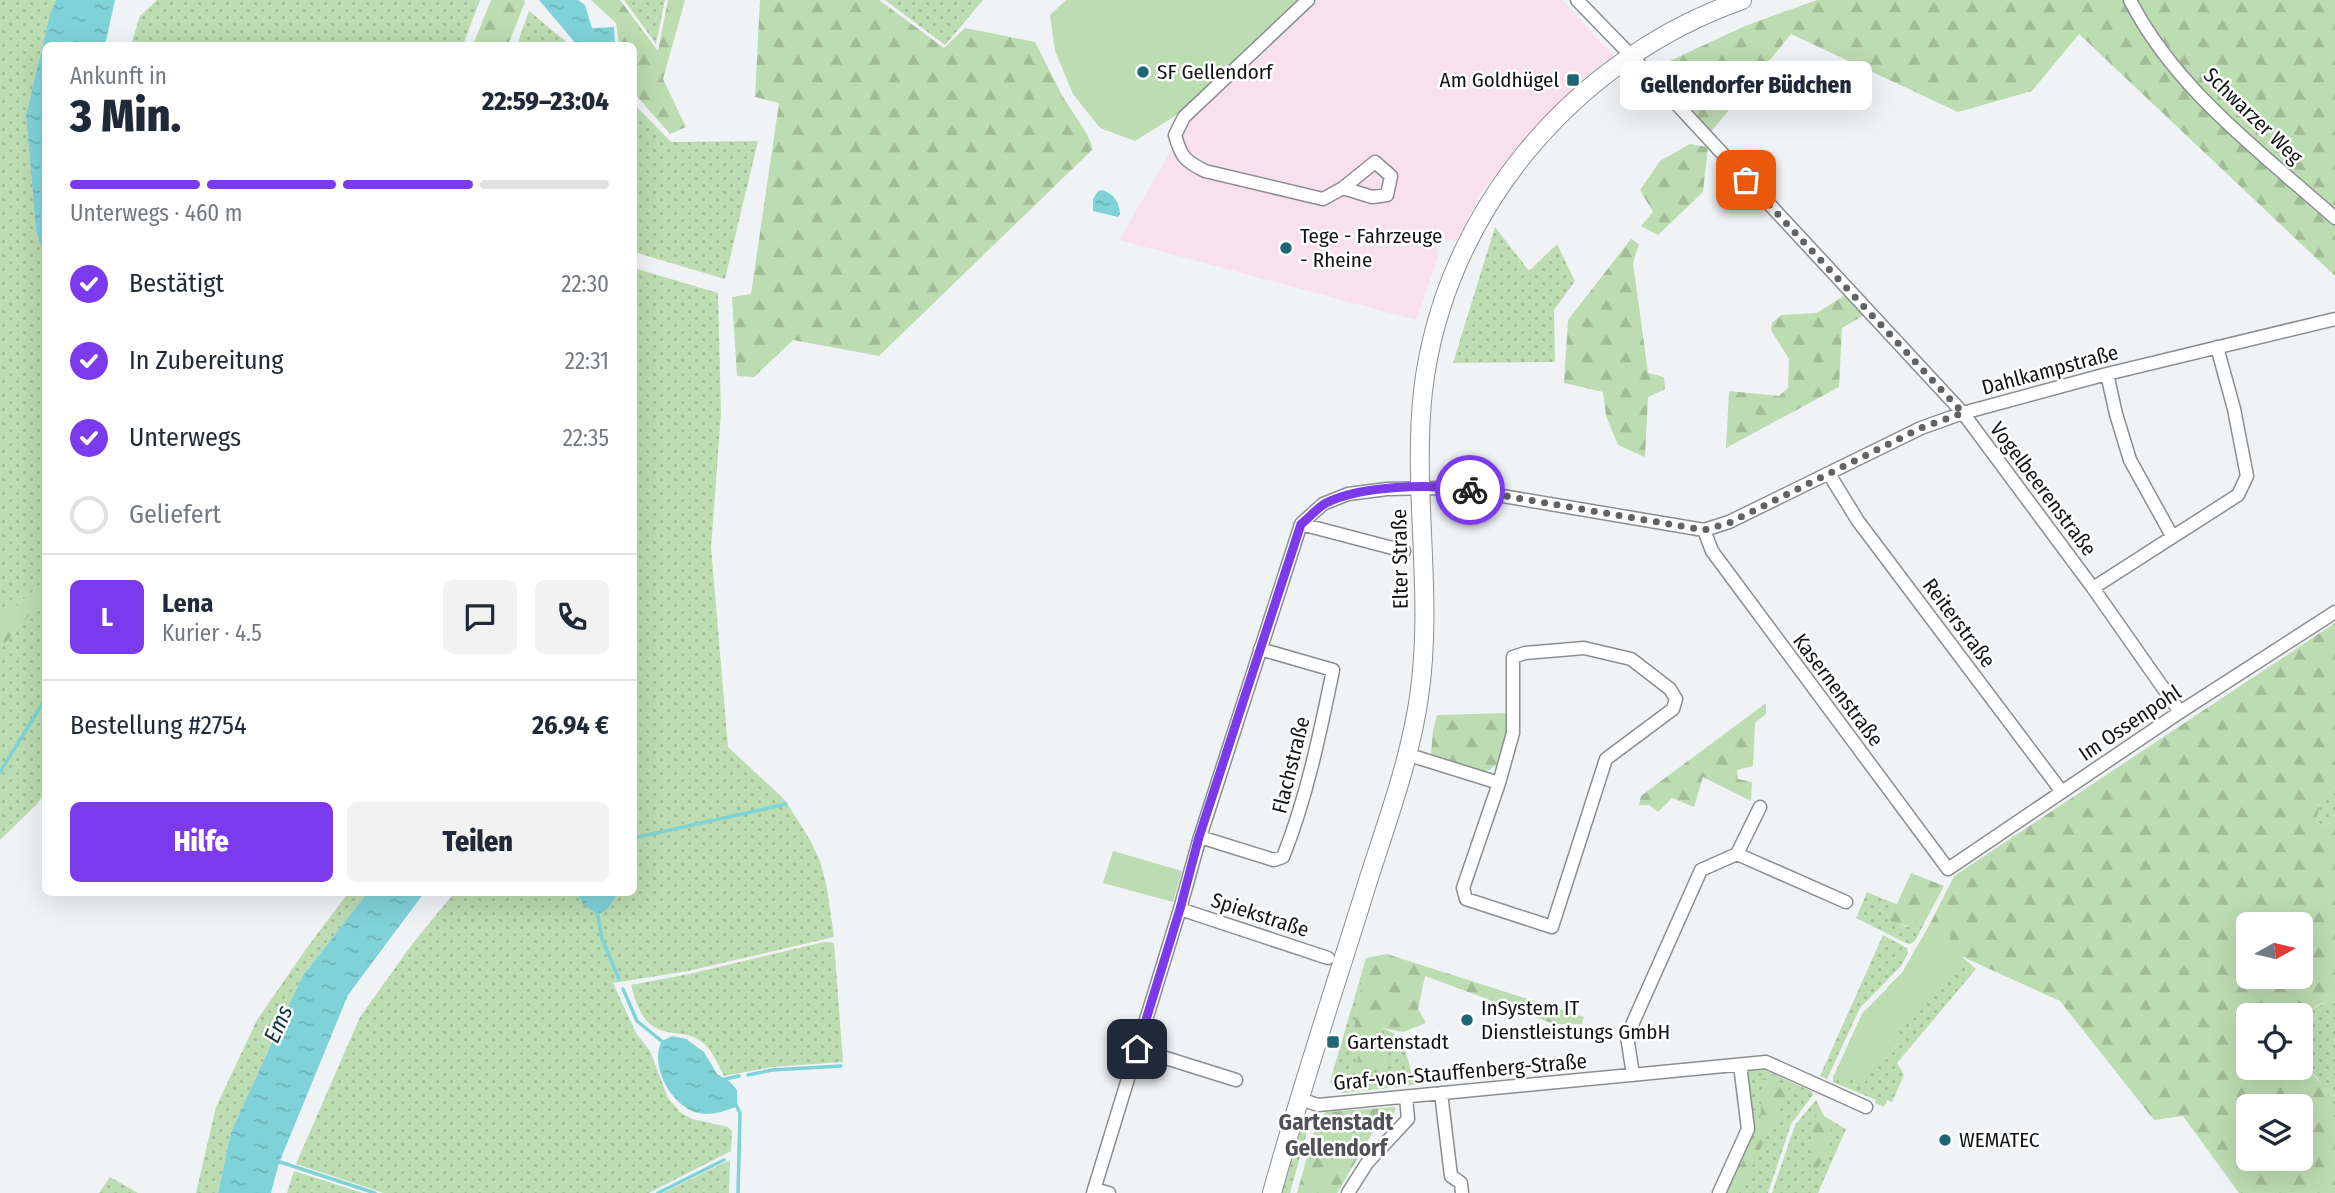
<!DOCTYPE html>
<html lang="de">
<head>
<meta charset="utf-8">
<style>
  body { margin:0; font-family:"Fira Sans Condensed",sans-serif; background:#f2f2f3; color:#1f2937; height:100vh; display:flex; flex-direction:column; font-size:26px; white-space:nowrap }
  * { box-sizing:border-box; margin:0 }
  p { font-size:23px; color:#747a83 }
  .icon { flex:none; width:38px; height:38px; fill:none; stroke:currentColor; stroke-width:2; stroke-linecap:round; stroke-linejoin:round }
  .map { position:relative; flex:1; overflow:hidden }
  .side { position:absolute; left:42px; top:42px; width:595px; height:854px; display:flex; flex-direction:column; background:#fff; border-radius:10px; box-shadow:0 7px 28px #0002 }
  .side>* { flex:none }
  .needle { width:46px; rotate:82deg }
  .tools { position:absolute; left:2236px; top:912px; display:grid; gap:14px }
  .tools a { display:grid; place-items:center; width:77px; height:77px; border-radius:10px; background:#fff; box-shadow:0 7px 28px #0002; font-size:35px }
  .pin { position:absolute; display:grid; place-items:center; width:60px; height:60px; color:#fff; margin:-30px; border-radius:14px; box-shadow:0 4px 10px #0006 }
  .courier { position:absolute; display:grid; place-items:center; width:70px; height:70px; margin:-35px; border:5px solid #7c3aed; border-radius:50%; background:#fff; color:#222; box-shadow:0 2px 9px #0007 }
  .bubble { position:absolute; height:49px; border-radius:10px; background:#fff; box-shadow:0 7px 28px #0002; font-size:23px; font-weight:800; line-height:49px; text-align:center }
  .summary em { font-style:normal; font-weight:800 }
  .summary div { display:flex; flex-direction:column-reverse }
  .summary { display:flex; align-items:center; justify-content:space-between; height:119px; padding:0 28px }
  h1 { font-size:46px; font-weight:800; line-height:52px }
  .bar { display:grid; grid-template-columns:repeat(4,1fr); gap:10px 7px; align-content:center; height:84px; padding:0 28px }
  .bar i { height:9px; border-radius:5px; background:#e0e1e3 }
  .bar .active { background:#7c3aed }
  .bar p { grid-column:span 4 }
  .line { display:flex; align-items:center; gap:18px; padding:0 28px; border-top:2px solid #e0e1e3 }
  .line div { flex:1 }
  .round { display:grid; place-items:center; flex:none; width:74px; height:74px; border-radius:10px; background:#f2f2f3 }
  ol { padding:0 28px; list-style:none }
  li { display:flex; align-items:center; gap:21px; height:77px }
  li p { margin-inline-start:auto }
  li .icon { padding:7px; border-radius:50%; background:#7c3aed; color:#fff; stroke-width:4 }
  li:last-child { color:#747a83 }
  li i { width:38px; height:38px; border:4px solid #e0e1e3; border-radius:50% }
  .action { display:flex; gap:14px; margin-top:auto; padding:14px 28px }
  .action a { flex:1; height:80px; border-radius:10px; background:#7c3aed; color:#fff; font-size:28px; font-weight:800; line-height:80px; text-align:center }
  .action a+a { background:#f2f2f3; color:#1f2937 }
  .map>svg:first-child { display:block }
  .commercial { fill:#f8e1ed }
  .grass { fill:url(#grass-dots) }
  .forest { fill:url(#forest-firs); fill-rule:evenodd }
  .park { fill:#bcdcb1 }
  .water { fill:url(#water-ripples) }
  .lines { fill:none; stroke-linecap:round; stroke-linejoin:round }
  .stream { stroke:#7fd2d8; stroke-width:3.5 }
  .minor-casing { stroke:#8b8e91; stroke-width:15 }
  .secondary-casing { stroke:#8b8e91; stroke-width:20 }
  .minor { stroke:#fff; stroke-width:12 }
  .secondary { stroke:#fff; stroke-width:18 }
  .done { stroke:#606264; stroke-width:7; stroke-dasharray:0 12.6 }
  .route { stroke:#7c3aed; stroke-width:9 }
  .poi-dot { fill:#1e6674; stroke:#fff; stroke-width:2.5 }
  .labels { text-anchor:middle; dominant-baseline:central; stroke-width:5; stroke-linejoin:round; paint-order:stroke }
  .poi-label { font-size:21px; fill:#131415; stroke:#fff; text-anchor:start }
  .street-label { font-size:21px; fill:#131415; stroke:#fff }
  .water-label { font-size:23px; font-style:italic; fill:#0b3538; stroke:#fff }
  .neighbourhood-label { font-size:23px; font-weight:bold; fill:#4f5154; stroke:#fff }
</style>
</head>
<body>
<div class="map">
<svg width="2335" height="1193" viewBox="0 0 2335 1193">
  <defs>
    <pattern id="grass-dots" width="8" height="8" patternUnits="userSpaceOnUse" patternTransform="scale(1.75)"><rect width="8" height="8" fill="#bcdcb1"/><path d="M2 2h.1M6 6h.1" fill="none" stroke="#a1bc97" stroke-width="1.8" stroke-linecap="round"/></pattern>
    <pattern id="forest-firs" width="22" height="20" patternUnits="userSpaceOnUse" patternTransform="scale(1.75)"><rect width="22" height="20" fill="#bcdcb1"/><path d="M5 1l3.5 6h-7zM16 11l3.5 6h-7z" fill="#a1bc97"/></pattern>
    <pattern id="water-ripples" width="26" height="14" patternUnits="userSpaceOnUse" patternTransform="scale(1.75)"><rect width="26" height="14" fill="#7fd2d8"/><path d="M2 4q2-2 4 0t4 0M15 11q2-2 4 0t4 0" fill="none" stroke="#6db3b8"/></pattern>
  </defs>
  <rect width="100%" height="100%" fill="#f0f3f6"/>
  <path class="commercial" d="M 1313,0 L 1562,0 L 1616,58 L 1550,116 L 1484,188 L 1456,241 L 1441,239 L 1437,246 L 1438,257 L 1416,320 L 1119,240 L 1180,135 L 1187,118 Z"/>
  <path class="grass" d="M 0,0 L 56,0 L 50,14 L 26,115 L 36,231 L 46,257 L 45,580 L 0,621 Z
    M 157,0 L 480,0 L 463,45 L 131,45 L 140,16 Z
    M 624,0 L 665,0 L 656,44 Z
    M 885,0 L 983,0 L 945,45 Z
    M 529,11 L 570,45 L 517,45 Z
    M 634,104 L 671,142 L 758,141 L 725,279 L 634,252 Z
    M 1495,227 L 1529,271 L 1557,244 L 1575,281 L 1554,310 L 1555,362 L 1453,363 Z
    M 634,268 L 718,293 L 721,414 L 711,547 L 728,747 L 785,800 L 810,840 L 820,861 L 827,888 L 834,937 L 688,971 L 613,983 L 636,1033 L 650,1051 L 668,1098 L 680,1112 L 692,1119 L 728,1127 L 732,1131 L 731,1151 L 649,1193 L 384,1193 L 296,1164 L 360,1017 L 413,943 L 454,893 L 577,893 L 583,904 L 610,907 L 617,893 L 634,892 Z
    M 45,602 L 45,793 L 36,805 L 0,840 L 0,650 L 23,622 Z
    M 2335,787 L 2335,821 L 2324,825 L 2316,822 L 2320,803 Z
    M 1867,892 L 1893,903 L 1888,920 L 1907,927 L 1927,909 L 1931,910 L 1915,941 L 1910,944 L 1906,943 L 1856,918 Z
    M 348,893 L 367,893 L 302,977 L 231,1132 L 218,1193 L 196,1193 L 216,1107 L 257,1020 L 306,949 Z
    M 1929,926 L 1950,936 L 1962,957 L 1976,969 L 1897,1063 L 1904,1075 L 1892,1102 L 1887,1100 L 1884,1107 L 1875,1103 L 1876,1100 L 1833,1082 L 1833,1077 L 1862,1014 L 1883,993 L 1888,995 L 1887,987 L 1902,973 Z
    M 1883,935 L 1907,948 L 1908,953 L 1901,966 L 1860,1008 L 1827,1079 L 1820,1076 Z
    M 824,942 L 834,943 L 843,1062 L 772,1067 L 724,1076 C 717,1063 712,1048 699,1040 C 691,1035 683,1034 674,1033 C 644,1030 638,1010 631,985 L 689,974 Z
    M 1366,958 L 1352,1040 L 1389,1077 L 1381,1042 L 1382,1028 C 1406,1035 1407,1057 1413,1079 L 1425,1079 L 1423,1084 L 1344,1093 L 1339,1092 L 1330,1082 Z
    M 2329,1000 L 2335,1000 L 2335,1117 L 2329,1117 L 2329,1098 L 2318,1078 L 2312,1074 L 2308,1055 L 2301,1048 L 2301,1015 L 2271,1015 L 2262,1007 L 2277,1002 C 2295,1016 2311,1012 2329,1000 Z
    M 1765,1070 L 1813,1092 L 1813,1095 L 1791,1124 L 1768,1193 L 1725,1193 L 1754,1130 L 1748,1071 Z
    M 1816,1100 L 1824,1116 L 1846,1129 L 1818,1193 L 1772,1193 L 1795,1125 Z
    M 1310,1121 L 1290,1193 L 1277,1193 L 1299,1129 L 1302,1124 Z
    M 730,1160 L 729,1193 L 663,1193 Z
    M 294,1171 L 363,1193 L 287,1193 Z
    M 110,1177 L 138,1193 L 99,1193 Z"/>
  <path class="forest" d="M 491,0 L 524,0 L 525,2 L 508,45 L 473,45 Z
    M 591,0 L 620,0 L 658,51 L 668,0 L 685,0 L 663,79 L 686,127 L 670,134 L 634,93 L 634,46 L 619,45 L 616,23 Z
    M 760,0 L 879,0 L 944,48 L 965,28 L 1035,42 L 1063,97 L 1087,134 L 1093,149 L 879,356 L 793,340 L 754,377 L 737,376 L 732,297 L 751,294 L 779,103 L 755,97 Z
    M 1817,0 L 2335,0 L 2335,276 L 2079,34 L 2032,91 L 1958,112 L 1791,34 L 1710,133 L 1650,70 L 1745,26 Z
    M 1690,144 L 1708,147 L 1703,192 L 1658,235 L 1641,226 L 1653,212 L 1640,190 L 1660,161 Z
    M 1631,239 L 1639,244 L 1633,263 L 1648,373 L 1664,377 L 1665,389 L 1648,397 L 1645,457 L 1618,445 L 1606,416 L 1603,392 L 1564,383 L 1568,320 Z
    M 1848,293 L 1868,313 L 1842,328 L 1839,387 L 1726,448 L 1729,391 L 1779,396 L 1788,388 L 1789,359 L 1771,330 L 1772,323 L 1781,315 L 1817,313 Z
    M 45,580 L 45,602 L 23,622 L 0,650 L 0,621 Z
    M 2335,623 L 2335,787 L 2320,803 L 2316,822 L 2324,825 L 2335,821 L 2335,1000 C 2307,1003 2309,1027 2277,1002 L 2262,1007 L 2271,1015 L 2249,1015 L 2249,1068 L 2301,1068 L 2301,1048 L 2308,1055 L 2312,1074 L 2324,1085 L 2329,1098 L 2329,1116 L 2335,1117 L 2335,1193 L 2239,1193 L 2183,1116 L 2154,1120 L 2060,1001 L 1950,951 L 1950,936 L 1929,926 L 1954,876 ZM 2249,924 L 2301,924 L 2301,976 L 2249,976 ZM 2249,1106 L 2301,1106 L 2301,1158 L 2249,1158 Z
    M 1766,703 L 1766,714 L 1755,723 L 1753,766 L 1737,770 L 1738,779 L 1752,782 L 1751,801 L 1703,777 L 1694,807 L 1672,798 L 1658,812 L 1649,805 L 1639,805 L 1641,796 Z
    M 1509,713 C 1507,731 1507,770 1483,771 L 1431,754 L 1433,731 L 1437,715 Z
    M 1911,873 L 1944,886 L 1931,910 L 1927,909 C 1909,927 1914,930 1888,920 L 1893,903 L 1897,904 Z
    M 1387,954 L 1584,1017 L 1582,1024 L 1554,1024 L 1425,976 L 1418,1009 L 1426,1023 L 1403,1032 L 1382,1028 L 1381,1042 L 1389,1077 L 1385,1080 L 1359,1086 L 1355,1082 L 1359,1050 L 1352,1040 L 1366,958 Z
    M 1763,1078 L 1789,1086 L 1788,1091 C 1773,1126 1754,1158 1739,1193 L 1728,1193 L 1760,1126 Z
    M 1396,1107 L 1393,1116 L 1379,1122 L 1337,1193 L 1297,1193 L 1317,1122 L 1326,1112 Z
    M 1817,1115 L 1830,1125 C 1836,1142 1823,1161 1812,1175 L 1815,1139 L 1811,1124 Z"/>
  <path class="park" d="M 1066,0 L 1300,0 L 1178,114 L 1135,141 L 1100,128 L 1073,94 L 1055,51 L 1050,15 Z
    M 1113,851 L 1182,871 L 1173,902 L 1103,883 Z
    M 1929,926 L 1950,936 L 1950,950 L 1962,957 L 1915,1018 L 1904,1026 L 1863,1085 L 1836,1073 L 1863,1013 L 1902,973 Z"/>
  <path class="water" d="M 56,0 L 115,0 L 105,45 L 46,46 L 45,257 L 36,231 L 26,115 L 50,14 Z
    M 539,0 L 578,0 L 585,5 L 592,28 L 614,27 L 615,45 L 577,45 Z
    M 1103,190 C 1114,195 1119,201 1120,214 L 1118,217 L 1093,211 L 1093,199 L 1098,191 Z
    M 367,893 L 424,893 L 348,995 L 279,1163 L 271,1193 L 218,1193 L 231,1132 L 302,977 Z
    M 577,893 L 617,893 C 612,903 609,912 597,914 L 583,904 Z
    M 672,1036 L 686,1039 L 704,1052 L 717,1074 L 729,1081 L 737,1090 L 737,1106 C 726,1111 711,1116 699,1113 C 673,1108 648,1066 662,1041 Z"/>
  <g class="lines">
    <path class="stream" d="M 0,772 L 46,698
      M 634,838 L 786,804
      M 597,912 L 602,939 L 619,979
      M 623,989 L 637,1021 L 664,1043
      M 748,1075 L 772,1070 L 841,1066
      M 725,1079 L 739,1076
      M 736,1105 L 740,1113 L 738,1193
      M 277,1161 L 375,1193
      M 658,1193 L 724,1160"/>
    <g class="minor-casing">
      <path id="minor" d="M 1308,0 L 1184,117 L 1175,135 C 1181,157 1185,161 1205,171 L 1323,199 L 1343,188 L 1375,162 L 1391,176 L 1387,195 L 1372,197 L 1343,188
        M 1577,0 L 1645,70 L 1963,413 L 2093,588 L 2180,712
        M 2130,0 C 2175,89 2262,153 2335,218
        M 2107,374 L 2116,414 L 2130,460 L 2172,536
        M 1829,474 L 1858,521 L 2062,792
        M 1301,524 L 1404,551
        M 1704,530 L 1712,551 L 1948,869 L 2180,712 L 2335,612
        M 2093,588 L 2238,495 L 2247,476 L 2234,409 L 2217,347
        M 1584,648 L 1631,659 L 1670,689 L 1676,699 L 1673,709 L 1606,759 L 1552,927 L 1466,899 L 1463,888 L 1499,783 L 1513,733 L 1513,657 L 1525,653 Z
        M 1406,754 L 1499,783
        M 1200,837 L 1274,860 L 1283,857 C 1307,797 1320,733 1333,670 L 1260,649
        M 1737,854 L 1760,807
        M 1180,909 L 1328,958
        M 1137,1049 L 1236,1080
        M 1633,1075 L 1627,1036 L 1701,870 L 1737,854 L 1846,902
        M 1441,1093 L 1451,1176 L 1461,1183 L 1462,1193
        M 1300,1099 L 1318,1105 L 1766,1062 L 1866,1107
        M 1094,1189 L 1109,1193
        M 1093,1193 L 1180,909 L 1200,837 L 1301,524 L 1323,504 L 1348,494 L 1387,489 L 1440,488 L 1461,489 L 1704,530 L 1729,522 L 1921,428 L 1963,413 L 2107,374 L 2335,319
        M 1348,1193 L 1367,1163 L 1408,1119 L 1406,1097
        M 1719,1193 L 1748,1129 L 1740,1065"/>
    </g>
    <g class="secondary-casing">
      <path id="secondary" d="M 1272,1193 C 1301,1088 1336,984 1368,881 C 1387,821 1410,760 1419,697 C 1434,596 1412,492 1423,391 C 1444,212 1574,59 1742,0"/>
    </g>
    <use href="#minor" class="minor"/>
    <use href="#secondary" class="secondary"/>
  </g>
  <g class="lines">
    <path class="done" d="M 1470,490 L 1704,530 L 1729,523 L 1921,428 L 1963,413 L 1746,180"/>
    <path class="route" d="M 1137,1049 L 1180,909 L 1199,837 L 1301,524 C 1309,518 1317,508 1326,503 C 1362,485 1430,484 1470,490"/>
  </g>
  <g class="poi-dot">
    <circle cx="1143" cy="72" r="7"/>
    <rect x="1566" y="73" width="14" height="14" rx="3.5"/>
    <circle cx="1286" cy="248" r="7"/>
    <circle cx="1467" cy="1020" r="7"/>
    <rect x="1326" y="1035" width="14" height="14" rx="3.5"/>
    <circle cx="1945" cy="1140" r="7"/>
  </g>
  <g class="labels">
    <g class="poi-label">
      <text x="1157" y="72">SF Gellendorf</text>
      <text x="1559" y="80" text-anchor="end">Am Goldhügel</text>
      <text x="1300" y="236">Tege - Fahrzeuge<tspan x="1300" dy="24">- Rheine</tspan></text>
      <text x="1481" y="1008">InSystem IT<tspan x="1481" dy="24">Dienstleistungs GmbH</tspan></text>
      <text x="1347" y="1042">Gartenstadt</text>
      <text x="1959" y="1140">WEMATEC</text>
    </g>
    <g class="street-label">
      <text transform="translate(2253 116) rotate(44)">Schwarzer Weg</text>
      <text transform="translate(2050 370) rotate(-15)">Dahlkampstraße</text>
      <text transform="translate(2043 489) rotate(53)">Vogelbeerenstraße</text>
      <text transform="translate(1400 559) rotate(-91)">Elter Straße</text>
      <text transform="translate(1959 623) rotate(53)">Reiterstraße</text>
      <text transform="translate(1838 690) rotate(53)">Kasernenstraße</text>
      <text transform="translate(2130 723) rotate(-34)">Im Ossenpohl</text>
      <text transform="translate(1291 765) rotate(-76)">Flachstraße</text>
      <text transform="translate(1260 915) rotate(18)">Spiekstraße</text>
      <text transform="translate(1460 1072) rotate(-5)">Graf-von-Stauffenberg-Straße</text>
    </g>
    <g class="water-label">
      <text transform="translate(278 1024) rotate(-66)">Ems</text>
    </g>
    <g class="neighbourhood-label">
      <text x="1336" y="1122">Gartenstadt<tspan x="1336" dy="26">Gellendorf</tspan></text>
    </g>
  </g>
</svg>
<div class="tools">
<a><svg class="needle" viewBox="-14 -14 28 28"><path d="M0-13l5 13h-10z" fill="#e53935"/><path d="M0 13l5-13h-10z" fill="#747a83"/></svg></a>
<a><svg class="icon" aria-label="locate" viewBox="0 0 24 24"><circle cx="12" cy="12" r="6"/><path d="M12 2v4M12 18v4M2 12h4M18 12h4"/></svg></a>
<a><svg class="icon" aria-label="layers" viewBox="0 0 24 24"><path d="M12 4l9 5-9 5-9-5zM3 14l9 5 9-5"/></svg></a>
</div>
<div class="pin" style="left:1746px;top:180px;background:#ea580c"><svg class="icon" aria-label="bag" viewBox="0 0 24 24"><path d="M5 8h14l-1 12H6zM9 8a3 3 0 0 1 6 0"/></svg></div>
<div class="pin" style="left:1137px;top:1049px;background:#1f2937"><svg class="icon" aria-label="home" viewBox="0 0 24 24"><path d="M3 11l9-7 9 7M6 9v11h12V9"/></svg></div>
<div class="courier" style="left:1470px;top:490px"><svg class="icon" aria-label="bike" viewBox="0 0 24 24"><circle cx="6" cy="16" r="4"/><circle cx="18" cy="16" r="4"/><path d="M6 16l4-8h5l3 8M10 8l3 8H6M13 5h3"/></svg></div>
<div class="bubble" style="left:1620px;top:61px;width:252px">Gellendorfer Büdchen</div>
<section class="side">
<div class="summary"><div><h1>3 Min.</h1><p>Ankunft in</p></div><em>22:59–23:04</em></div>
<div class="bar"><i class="active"></i><i class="active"></i><i class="active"></i><i></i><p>Unterwegs · 460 m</p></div>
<ol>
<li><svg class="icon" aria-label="check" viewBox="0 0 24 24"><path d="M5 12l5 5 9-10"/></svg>Bestätigt<p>22:30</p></li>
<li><svg class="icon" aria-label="check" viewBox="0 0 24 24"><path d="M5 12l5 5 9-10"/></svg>In Zubereitung<p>22:31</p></li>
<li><svg class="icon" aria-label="check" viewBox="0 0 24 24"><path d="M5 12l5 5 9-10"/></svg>Unterwegs<p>22:35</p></li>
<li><i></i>Geliefert</li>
</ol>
<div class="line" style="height:126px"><b class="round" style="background:#7c3aed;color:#fff">L</b><div><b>Lena</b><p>Kurier · 4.5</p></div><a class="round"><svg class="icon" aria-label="chat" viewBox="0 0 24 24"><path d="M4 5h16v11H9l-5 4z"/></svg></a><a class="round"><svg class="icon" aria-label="phone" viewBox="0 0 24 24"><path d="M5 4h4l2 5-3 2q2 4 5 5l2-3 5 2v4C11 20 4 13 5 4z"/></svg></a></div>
<div class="line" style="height:91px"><div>Bestellung #2754</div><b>26.94 €</b></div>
<div class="action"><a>Hilfe</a><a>Teilen</a></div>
</section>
</div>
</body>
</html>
